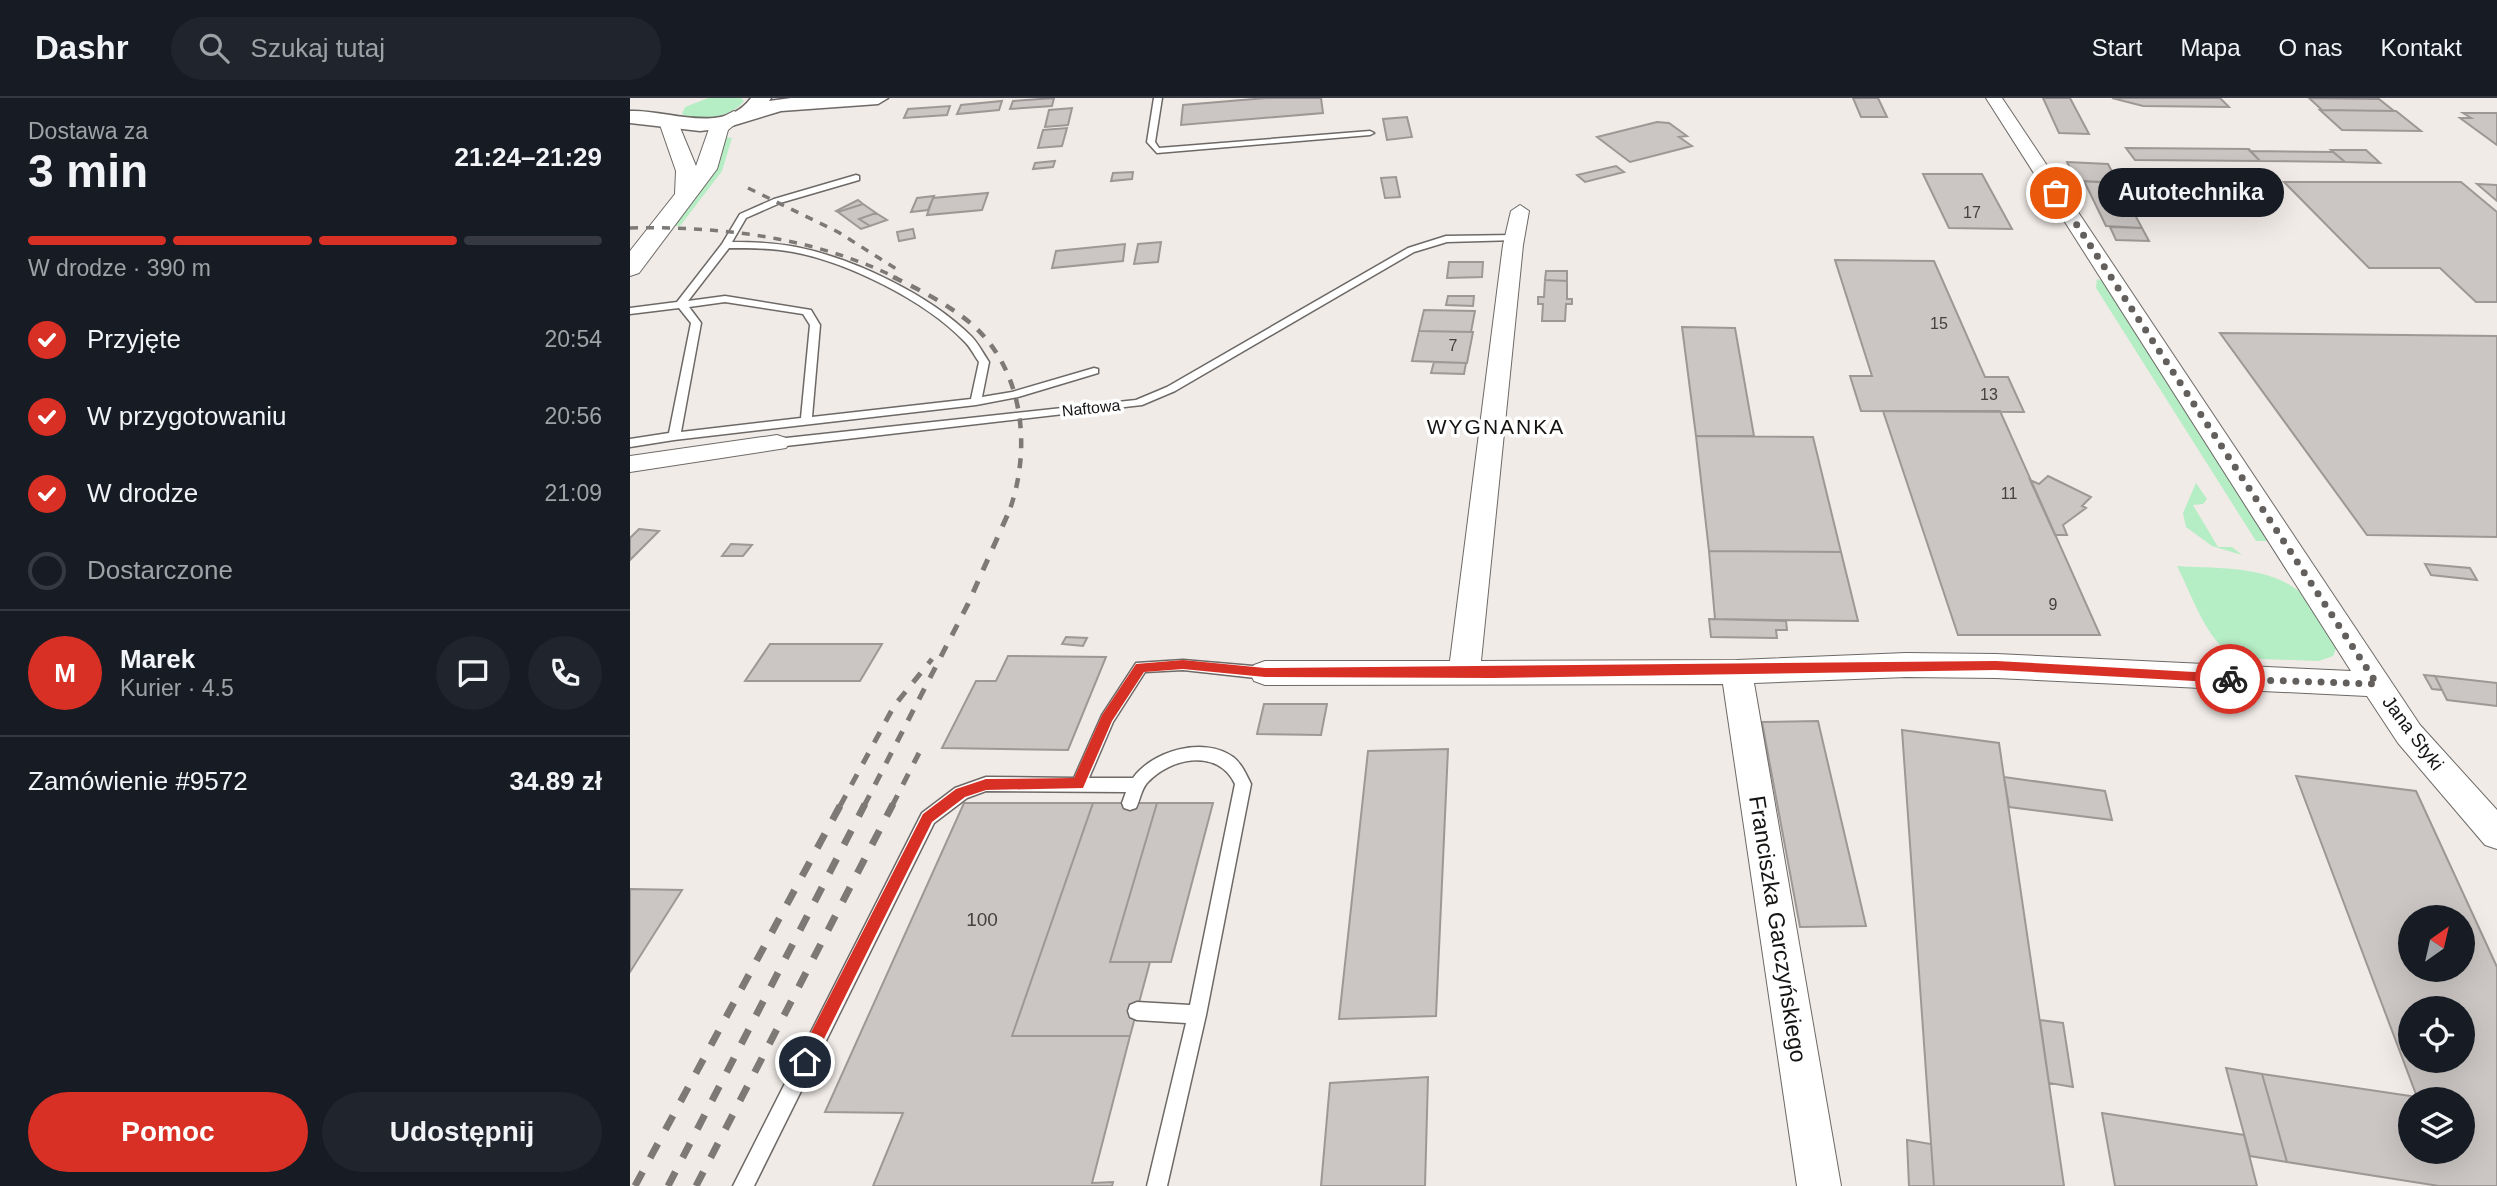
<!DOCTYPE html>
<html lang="pl">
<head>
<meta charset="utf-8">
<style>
  body { margin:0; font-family:Arial,sans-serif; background:#20242c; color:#f1f3f6; height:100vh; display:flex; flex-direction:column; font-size:26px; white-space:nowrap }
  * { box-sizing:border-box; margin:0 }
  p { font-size:23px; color:#9ea1a6 }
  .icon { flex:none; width:38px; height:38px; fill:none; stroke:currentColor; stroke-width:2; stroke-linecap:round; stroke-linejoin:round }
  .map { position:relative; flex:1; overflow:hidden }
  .drawer { display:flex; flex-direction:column; background:#171b24; width:630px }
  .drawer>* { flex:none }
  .needle { width:46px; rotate:34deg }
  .controls { position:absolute; left:1768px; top:807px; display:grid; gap:14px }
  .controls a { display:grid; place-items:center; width:77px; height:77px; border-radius:50%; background:#171b24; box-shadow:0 7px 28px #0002; font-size:35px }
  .pin { position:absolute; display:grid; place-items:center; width:60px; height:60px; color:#fff; margin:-30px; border:4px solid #fff; border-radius:50%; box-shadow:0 2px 7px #0007 }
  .courier { position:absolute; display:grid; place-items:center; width:70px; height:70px; margin:-35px; border:5px solid #d93025; border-radius:50%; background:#fff; color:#222; box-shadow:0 2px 9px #0007 }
  .bubble { position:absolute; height:49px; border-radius:24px; background:#171b24; box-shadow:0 7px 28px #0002; font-size:23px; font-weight:700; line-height:49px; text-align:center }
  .headline em { font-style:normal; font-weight:700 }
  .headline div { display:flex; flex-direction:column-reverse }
  .headline { display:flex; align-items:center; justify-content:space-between; height:119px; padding:0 28px }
  h1 { font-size:46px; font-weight:700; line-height:52px }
  .bar { display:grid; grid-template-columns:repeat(4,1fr); gap:10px 7px; align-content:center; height:84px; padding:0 28px }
  .bar i { height:9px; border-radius:5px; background:#363941 }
  .bar .selected { background:#d93025 }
  .bar p { grid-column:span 4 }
  .line { display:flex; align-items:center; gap:18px; padding:0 28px; border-top:2px solid #363941 }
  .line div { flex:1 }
  .round { display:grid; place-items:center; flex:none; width:74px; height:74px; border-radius:37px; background:#20242c }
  ol { padding:0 28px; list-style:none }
  li { display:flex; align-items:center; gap:21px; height:77px }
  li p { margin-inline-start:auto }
  li .icon { padding:7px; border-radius:50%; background:#d93025; color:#fff; stroke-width:4 }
  li:last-child { color:#9ea1a6 }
  li i { width:38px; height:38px; border:4px solid #363941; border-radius:50% }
  .button { display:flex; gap:14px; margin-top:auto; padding:14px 28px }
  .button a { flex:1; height:80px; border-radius:42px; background:#d93025; color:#fff; font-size:28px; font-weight:700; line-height:80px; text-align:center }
  .button a+a { background:#20242c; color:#f1f3f6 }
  header { display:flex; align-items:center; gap:42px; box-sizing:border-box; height:98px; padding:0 35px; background:#171b24; border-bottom:2px solid #363941 }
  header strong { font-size:33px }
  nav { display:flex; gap:38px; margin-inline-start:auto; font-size:24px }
  .search { width:490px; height:63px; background:#20242c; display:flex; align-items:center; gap:18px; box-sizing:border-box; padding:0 24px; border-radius:38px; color:#9ea1a6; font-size:26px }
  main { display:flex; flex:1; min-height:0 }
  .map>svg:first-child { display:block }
  .green { fill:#b5edc4 }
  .building { fill:#cbc6c3; stroke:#9d9895; stroke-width:2; fill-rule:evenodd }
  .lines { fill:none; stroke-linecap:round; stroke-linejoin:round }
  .service-casing { stroke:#6d6966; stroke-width:3 }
  .minor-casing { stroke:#6d6966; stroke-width:2 }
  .tertiary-casing { stroke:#6d6966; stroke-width:2 }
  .secondary-casing { stroke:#6d6966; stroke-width:3 }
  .service { fill:#fff; fill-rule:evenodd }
  .minor { fill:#fff; fill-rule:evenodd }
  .tertiary { fill:#fff; fill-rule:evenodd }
  .secondary { fill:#fff; fill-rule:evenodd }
  .rail-far3 { stroke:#7c7976; stroke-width:3.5; stroke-dasharray:8 8; stroke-linecap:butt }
  .rail-far2 { stroke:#7c7976; stroke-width:4.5; stroke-dasharray:10 10; stroke-linecap:butt }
  .rail-far1 { stroke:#7c7976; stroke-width:5; stroke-dasharray:12 12; stroke-linecap:butt }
  .rail { stroke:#7c7976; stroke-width:7; stroke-dasharray:16 16; stroke-linecap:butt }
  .route { fill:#d93025 }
  .done { stroke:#625f5d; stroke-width:7; stroke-dasharray:0 12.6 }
  .labels { text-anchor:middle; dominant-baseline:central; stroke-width:7; stroke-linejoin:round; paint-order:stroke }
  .number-label { font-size:16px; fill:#43403f }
  .far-street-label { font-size:16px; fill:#161413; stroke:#fff }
  .street-label { font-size:19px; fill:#161413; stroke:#fff }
  .near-number-label { font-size:19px; fill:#43403f }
  .neighbourhood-label { font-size:21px; letter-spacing:2px; fill:#161413; stroke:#fff }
  .near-street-label { font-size:23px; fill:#161413; stroke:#fff }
</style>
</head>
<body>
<header>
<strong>Dashr</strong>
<div class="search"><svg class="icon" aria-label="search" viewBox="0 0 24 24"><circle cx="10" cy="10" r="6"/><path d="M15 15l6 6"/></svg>Szukaj tutaj</div>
<nav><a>Start</a><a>Mapa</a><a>O nas</a><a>Kontakt</a></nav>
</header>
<main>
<section class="drawer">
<div class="headline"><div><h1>3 min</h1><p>Dostawa za</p></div><em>21:24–21:29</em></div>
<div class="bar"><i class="selected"></i><i class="selected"></i><i class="selected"></i><i></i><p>W drodze · 390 m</p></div>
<ol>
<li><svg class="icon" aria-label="check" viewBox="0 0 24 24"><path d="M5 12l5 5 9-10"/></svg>Przyjęte<p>20:54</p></li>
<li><svg class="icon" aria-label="check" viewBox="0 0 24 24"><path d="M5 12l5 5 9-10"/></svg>W przygotowaniu<p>20:56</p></li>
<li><svg class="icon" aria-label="check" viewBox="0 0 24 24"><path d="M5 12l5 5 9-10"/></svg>W drodze<p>21:09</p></li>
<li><i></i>Dostarczone</li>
</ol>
<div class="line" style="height:126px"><b class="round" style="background:#d93025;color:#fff">M</b><div><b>Marek</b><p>Kurier · 4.5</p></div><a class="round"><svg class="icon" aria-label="chat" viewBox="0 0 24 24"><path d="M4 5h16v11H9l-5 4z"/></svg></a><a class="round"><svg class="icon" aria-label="phone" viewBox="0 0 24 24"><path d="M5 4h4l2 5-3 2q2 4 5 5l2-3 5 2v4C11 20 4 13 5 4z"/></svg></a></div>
<div class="line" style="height:91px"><div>Zamówienie #9572</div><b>34.89 zł</b></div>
<div class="button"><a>Pomoc</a><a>Udostępnij</a></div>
</section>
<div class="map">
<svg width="1867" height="1088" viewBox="0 0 1867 1088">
  <rect width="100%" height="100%" fill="#f0ebe7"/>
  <path class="green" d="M 78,0 L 111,0 L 114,3 C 102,19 69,25 52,16 L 55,9 Z
    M 95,39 L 102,40 L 92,73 L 50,128 L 44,128 Z
    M 1467,181 L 1475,184 L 1639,438 L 1638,443 L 1626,443 L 1466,190 Z
    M 1566,385 L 1577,401 L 1573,406 L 1563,407 L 1588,449 L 1602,449 L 1612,457 L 1582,448 L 1556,429 L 1553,415 Z
    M 1547,468 C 1591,471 1651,466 1681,506 C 1691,519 1699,534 1707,548 L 1703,558 L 1689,563 L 1606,560 C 1576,543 1562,497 1547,468 Z"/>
  <path class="building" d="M 424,0 L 422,8 L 380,11 L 383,3 Z
    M 636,0 L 691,0 L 693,15 L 551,27 L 553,7 Z
    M 1223,0 L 1248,0 L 1257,19 L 1231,19 Z
    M 1413,0 L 1440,0 L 1459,36 L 1429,35 Z
    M 1482,0 L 1590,0 L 1599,9 L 1513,8 Z
    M 1679,0 L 1749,1 L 1764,13 L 1692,12 Z
    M 372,3 L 369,12 L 327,16 L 331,7 Z
    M 320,8 L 317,17 L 274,20 L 278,11 Z
    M 442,10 L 438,27 L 415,29 L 419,12 Z
    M 1690,12 L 1766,13 L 1791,33 L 1712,32 Z
    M 1833,15 L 1867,15 L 1867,47 L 1830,20 L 1841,20 Z
    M 777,19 L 782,39 L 757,42 L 753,21 Z
    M 1027,24 L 1039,25 L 1057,38 L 1049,39 L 1062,48 L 1000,64 L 967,39 Z
    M 437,30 L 432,48 L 408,50 L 413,32 Z
    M 1496,50 L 1619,51 L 1630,63 L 1505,62 Z
    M 1701,52 L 1736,52 L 1750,65 L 1715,64 Z
    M 1620,53 L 1703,54 L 1715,64 L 1630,63 Z
    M 425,63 L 423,69 L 403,71 L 405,65 Z
    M 1437,64 L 1478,66 L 1488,85 L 1446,83 Z
    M 986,68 L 994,74 L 955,84 L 947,77 Z
    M 503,74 L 502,81 L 481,83 L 483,75 Z
    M 1293,76 L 1352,76 L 1382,131 L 1319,130 Z
    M 766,79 L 770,99 L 755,100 L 751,80 Z
    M 1454,83 L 1488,85 L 1512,130 L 1476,128 Z
    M 1654,84 L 1831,84 L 1867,114 L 1867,204 L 1846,204 L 1810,170 L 1739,170 Z
    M 1847,86 L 1867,87 L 1867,103 Z
    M 358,95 L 352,112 L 297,117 L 303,100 Z
    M 304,98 L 298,112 L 281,114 L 287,100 Z
    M 228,102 L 233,106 L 208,114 L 206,113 Z
    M 233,106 L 246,115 L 229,121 L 240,128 L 231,131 L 208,114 Z
    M 246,115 L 257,122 L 240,128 L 229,121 Z
    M 1480,129 L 1512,130 L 1519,143 L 1486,142 Z
    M 283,131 L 285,140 L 269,143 L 267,134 Z
    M 531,144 L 528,164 L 504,166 L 508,146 Z
    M 495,146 L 493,163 L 422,170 L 426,153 Z
    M 1205,162 L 1304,163 L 1355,279 L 1378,279 L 1394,314 L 1231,313 L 1220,278 L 1242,278 Z
    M 819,164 L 853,164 L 852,179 L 817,180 Z
    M 916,173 L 937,173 L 937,183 L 915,182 Z
    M 915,182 L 937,183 L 937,201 L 942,201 L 942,206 L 936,206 L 935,223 L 912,223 L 913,206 L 908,206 L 908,199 L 914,199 Z
    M 818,198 L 844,198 L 843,208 L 816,207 Z
    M 794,212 L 845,213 L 841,234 L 789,233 Z
    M 1052,229 L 1105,230 L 1124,338 L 1066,338 Z
    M 789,233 L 843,234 L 837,265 L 782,263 Z
    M 1590,235 L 1867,238 L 1867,439 L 1737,437 Z
    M 804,264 L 836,265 L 834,276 L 801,275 Z
    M 1253,313 L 1370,313 L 1470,537 L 1328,537 Z
    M 1066,338 L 1183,339 L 1211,454 L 1079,453 Z
    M 1418,378 L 1461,399 L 1452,408 L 1456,410 L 1433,427 L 1437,437 L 1425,437 L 1400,382 L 1409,386 Z
    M 9,431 L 29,433 L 0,462 L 0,440 Z
    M 101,446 L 122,447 L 113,458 L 92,458 Z
    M 1079,453 L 1211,454 L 1228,523 L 1085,521 Z
    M 1795,466 L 1840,470 L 1847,482 L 1801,477 Z
    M 1079,521 L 1156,523 L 1157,532 L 1146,532 L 1147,540 L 1081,539 Z
    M 436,539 L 457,540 L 453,548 L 432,546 Z
    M 140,546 L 252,546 L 230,583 L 115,583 Z
    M 378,558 L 476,559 L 438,652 L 312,650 L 346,583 L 366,583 Z
    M 1794,577 L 1805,578 L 1812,592 L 1802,591 Z
    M 1805,578 L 1867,585 L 1867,608 L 1817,602 Z
    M 634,606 L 697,606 L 691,637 L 627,636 Z
    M 1188,623 L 1236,828 L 1170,829 L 1132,624 Z
    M 1272,632 L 1369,645 L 1434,1088 L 1304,1088 Z
    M 818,651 L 806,918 L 709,921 L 738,653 Z
    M 1666,678 L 1786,693 L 1867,869 L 1867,1088 L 1809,1088 L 1657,1064 L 1632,976 L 1787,999 ZM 1780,819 L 1832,819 L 1832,872 L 1780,872 ZM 1780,910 L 1832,910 L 1832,962 L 1780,962 ZM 1780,1001 L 1832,1001 L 1832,1054 L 1780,1054 Z
    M 1374,679 L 1475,693 L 1482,722 L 1379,709 Z
    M 334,705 L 463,705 L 382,938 L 500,938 L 462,1085 L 483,1084 L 482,1088 L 243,1088 L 273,1015 L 195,1014 Z
    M 463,705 L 527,705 L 480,864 L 520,864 L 500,938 L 382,938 Z
    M 527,705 L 583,705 L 541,864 L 480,864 Z
    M 0,791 L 52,792 L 0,874 Z
    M 1410,922 L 1433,925 L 1443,989 L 1419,985 Z
    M 1596,970 L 1632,976 L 1657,1064 L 1620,1058 Z
    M 798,979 L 795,1088 L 691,1088 L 700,985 Z
    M 1472,1015 L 1614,1037 L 1627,1088 L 1485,1088 Z
    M 1277,1042 L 1301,1046 L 1304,1088 L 1279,1088 Z"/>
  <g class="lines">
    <g class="service-casing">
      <path id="service" d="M 524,0 L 532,0 L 525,44 L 529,50 L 740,33 L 744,35 L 740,37 L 527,55 L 517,44 Z
        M 226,77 L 229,78 L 229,82 L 150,105 L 116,120 L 102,144 C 124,144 145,145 166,149 C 223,160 300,197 341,238 C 348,245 353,255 359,264 L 352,299 L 382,294 L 464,270 L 468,271 L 468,275 L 388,299 L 346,307 L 44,342 L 0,349 L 0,341 L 39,335 L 61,225 L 49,210 L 0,216 L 0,210 L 47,204 L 92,146 L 110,116 L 144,101 ZM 99,150 C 120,150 142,150 163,154 C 217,164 294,202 333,242 C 340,248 344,257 349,264 L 341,301 L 182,319 L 190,227 L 181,212 L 95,198 L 58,203 ZM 95,204 L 173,216 L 180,227 L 171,320 L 51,334 L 71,225 L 59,209 Z
        M 884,137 L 889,140 L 887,142 L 817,144 L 784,154 L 545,293 L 512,307 L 147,349 L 141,345 L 147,341 L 506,302 L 537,289 L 778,150 L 816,138 Z
        M 553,562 L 635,569 L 640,571 L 642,575 L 640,579 L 635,581 L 553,572 L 515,574 L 483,624 L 459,680 L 503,680 C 522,653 574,638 603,659 C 612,666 616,676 621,686 L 576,917 L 537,1088 L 517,1088 L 556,925 L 507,922 L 500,919 L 498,913 L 500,907 L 507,904 L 560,907 L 605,686 C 588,650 541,659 517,685 C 511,692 510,702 506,710 L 500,712 L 494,710 L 492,705 L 496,694 L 356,693 L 337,700 L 304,725 L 124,1088 L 103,1088 L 292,715 L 325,690 L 356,679 L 444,680 L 472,617 L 506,565 Z"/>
    </g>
    <g class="minor-casing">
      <path id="minor" d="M 1356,0 L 1372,0 L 1790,627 L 1867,712 L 1867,751 L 1855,747 L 1768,645 L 1737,598 L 1366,580 L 1276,579 L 1124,585 L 1211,1088 L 1167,1088 L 1093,586 L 635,587 L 624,583 L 620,575 L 624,567 L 635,563 L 820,563 L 873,147 L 881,113 L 890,107 L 899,113 L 893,147 L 851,563 L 1107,562 L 1276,555 L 1366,556 L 1721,573 Z
        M 147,337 L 156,340 L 159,345 L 156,350 L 0,374 L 0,358 Z"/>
    </g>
    <g class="tertiary-casing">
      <path id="tertiary" d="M 104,13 L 114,19 L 98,32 L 87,71 L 9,175 L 0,178 L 0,153 L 45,96 L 46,73 L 29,24 L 32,20 L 46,20 L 66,68 L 81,25 Z"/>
    </g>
    <g class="secondary-casing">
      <path id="secondary" d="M 121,0 L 141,0 L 139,3 L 161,0 L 258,0 L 248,6 L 151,13 L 95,30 L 70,33 L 0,25 L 0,13 C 37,11 93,38 121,0 Z"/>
    </g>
    <use href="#service" class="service"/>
    <use href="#minor" class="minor"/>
    <use href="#tertiary" class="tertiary"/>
    <use href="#secondary" class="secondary"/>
    <path class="rail-far3" d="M 118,90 L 208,134 L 268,172
      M 0,130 C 92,128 183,139 267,180"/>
    <path class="rail-far2" d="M 263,179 C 292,193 322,208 346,230 C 394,276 401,351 380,411"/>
    <path class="rail-far1" d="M 210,708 L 264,608 L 302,561
      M 234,708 L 338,506 L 381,409
      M 262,708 L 289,655"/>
    <path class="rail" d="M 5,1088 L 211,706
      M 38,1088 L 235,706
      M 66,1088 L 263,706"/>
  </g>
  <path class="route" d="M 553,562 L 635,570 L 1366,563 L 1600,576 L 1605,581 L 1600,585 L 1366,572 L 862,580 L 635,579 L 553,571 L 514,574 L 482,623 L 453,690 L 356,692 L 335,699 L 302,724 L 180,969 L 169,969 L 169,958 L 293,716 L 326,691 L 356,681 L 444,680 L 472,617 L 506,566 Z"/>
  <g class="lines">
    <path class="done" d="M 1426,95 L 1747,586 L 1600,581"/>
  </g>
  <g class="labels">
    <g class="number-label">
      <text x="1342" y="114">17</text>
      <text x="1309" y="225">15</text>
      <text x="823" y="247">7</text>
      <text x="1359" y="296">13</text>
      <text x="1379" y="395">11</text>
      <text x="1423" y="506">9</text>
    </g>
    <g class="far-street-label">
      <text transform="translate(461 310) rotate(-6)">Naftowa</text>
    </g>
    <g class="street-label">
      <text transform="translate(1783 635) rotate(53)">Jana Styki</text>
    </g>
    <g class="near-number-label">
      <text x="352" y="821">100</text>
    </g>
    <g class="neighbourhood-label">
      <text x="866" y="328">WYGNANKA</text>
    </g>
    <g class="near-street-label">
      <text transform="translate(1148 831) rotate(81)">Franciszka Garczyńskiego</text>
    </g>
  </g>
</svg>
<div class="controls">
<a><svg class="needle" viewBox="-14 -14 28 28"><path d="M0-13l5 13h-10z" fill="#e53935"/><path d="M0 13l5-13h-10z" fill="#9ea1a6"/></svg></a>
<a><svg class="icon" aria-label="locate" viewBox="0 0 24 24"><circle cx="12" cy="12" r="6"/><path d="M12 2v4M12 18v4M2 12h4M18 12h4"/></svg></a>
<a><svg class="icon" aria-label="layers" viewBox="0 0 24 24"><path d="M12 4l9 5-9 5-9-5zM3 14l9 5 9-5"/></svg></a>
</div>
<div class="pin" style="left:1426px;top:95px;background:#ea580c"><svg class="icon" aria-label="bag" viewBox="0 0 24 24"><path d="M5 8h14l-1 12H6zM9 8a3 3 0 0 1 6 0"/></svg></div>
<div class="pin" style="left:175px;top:964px;background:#1f2937"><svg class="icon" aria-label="home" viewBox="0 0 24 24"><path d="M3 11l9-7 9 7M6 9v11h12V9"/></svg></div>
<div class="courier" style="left:1600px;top:581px"><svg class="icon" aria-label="bike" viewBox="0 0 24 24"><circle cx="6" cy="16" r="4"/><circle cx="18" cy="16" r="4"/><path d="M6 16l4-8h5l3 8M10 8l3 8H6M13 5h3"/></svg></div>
<div class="bubble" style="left:1468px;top:70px;width:186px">Autotechnika</div>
</div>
</main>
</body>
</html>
